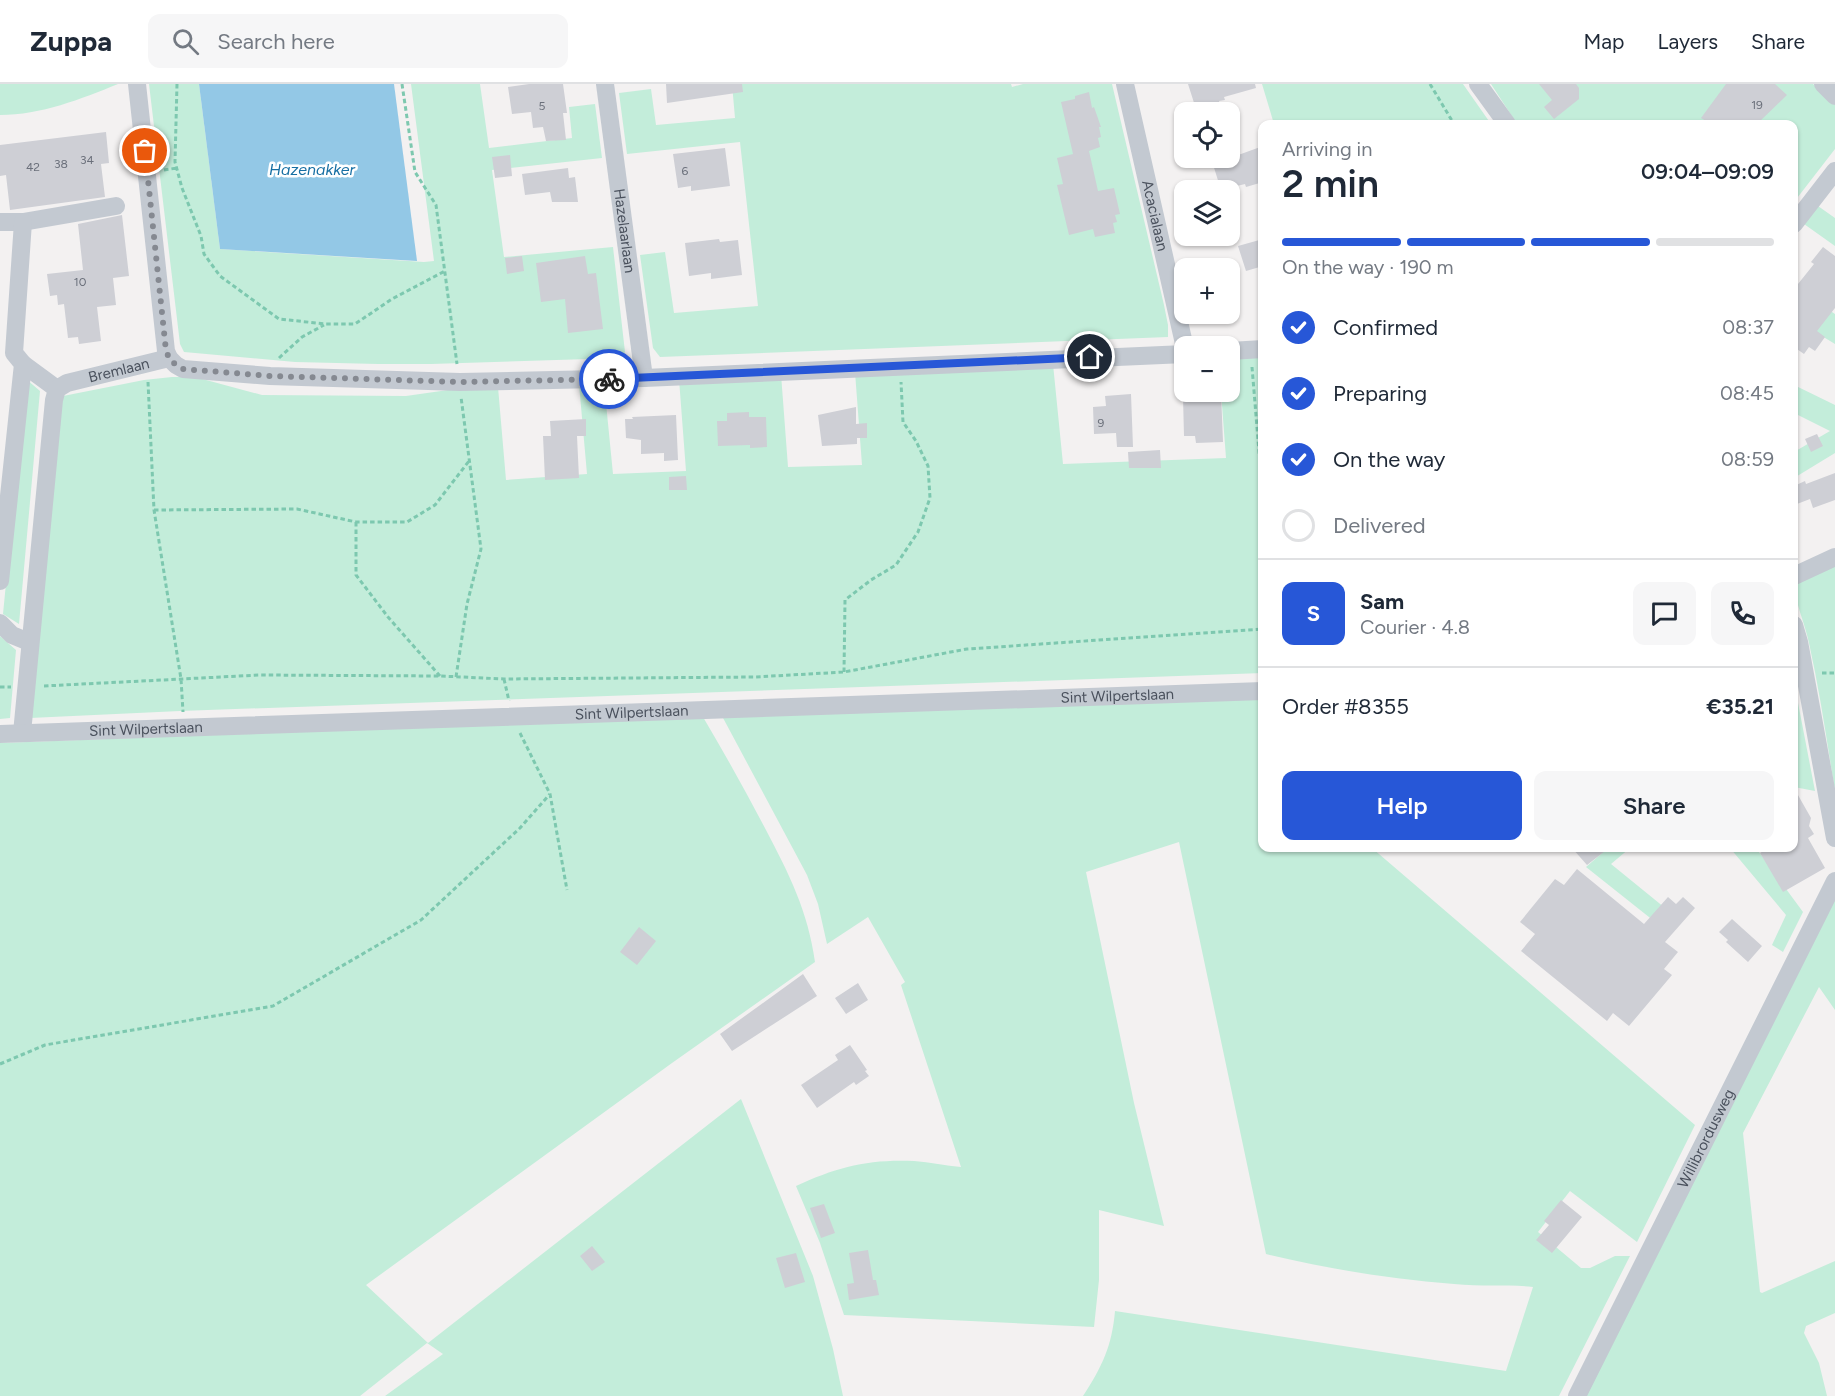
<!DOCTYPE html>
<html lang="en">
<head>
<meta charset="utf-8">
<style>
  body { margin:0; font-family:Figtree,sans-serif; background:#f6f6f7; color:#1f2937; height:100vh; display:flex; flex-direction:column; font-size:22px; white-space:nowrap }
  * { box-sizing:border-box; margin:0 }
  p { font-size:20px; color:#747a83 }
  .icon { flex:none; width:33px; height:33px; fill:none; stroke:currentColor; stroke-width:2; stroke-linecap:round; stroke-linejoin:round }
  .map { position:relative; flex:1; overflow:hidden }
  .panel { position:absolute; left:1258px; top:36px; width:540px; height:732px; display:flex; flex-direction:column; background:#fff; border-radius:12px; box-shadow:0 2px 4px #0004 }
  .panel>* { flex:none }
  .controls { position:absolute; left:1174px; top:18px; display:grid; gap:12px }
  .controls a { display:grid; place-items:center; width:66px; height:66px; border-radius:12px; background:#fff; box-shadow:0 2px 4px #0004; font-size:30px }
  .pin { position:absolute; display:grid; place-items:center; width:51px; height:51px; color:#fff; margin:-26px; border:3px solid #fff; border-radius:50%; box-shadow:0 2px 6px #0007 }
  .courier { position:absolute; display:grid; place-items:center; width:60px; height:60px; margin:-30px; border:4px solid #2757d7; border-radius:50%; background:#fff; color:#222; box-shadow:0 2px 8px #0007 }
  .headline em { font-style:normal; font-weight:600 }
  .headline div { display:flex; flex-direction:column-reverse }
  .headline { display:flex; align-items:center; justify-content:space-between; height:102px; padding:0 24px }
  h1 { font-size:39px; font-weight:600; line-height:45px }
  .bar { display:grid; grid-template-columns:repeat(4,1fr); gap:9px 6px; align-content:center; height:72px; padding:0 24px }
  .bar i { height:8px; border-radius:4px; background:#e0e1e3 }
  .bar .selected { background:#2757d7 }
  .bar p { grid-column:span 4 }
  .line { display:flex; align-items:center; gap:15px; padding:0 24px; border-top:2px solid #e0e1e3 }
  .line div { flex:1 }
  .round { display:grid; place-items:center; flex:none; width:63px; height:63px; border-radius:12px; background:#f6f6f7 }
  ol { padding:0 24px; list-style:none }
  li { display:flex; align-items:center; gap:18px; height:66px }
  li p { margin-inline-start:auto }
  li .icon { padding:6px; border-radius:50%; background:#2757d7; color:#fff; stroke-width:4 }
  li:last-child { color:#747a83 }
  li i { width:33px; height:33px; border:3px solid #e0e1e3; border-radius:50% }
  .action { display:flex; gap:12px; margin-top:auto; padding:12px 24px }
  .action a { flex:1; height:69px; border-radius:12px; background:#2757d7; color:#fff; font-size:24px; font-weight:600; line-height:69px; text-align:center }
  .action a+a { background:#f6f6f7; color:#1f2937 }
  header { display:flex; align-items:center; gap:36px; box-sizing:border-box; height:84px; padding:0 30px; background:#fff; border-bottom:2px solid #e0e1e3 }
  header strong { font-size:28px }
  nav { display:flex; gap:33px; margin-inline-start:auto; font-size:21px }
  .search { width:420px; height:54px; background:#f6f6f7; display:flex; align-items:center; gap:15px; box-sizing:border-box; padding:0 21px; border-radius:12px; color:#747a83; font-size:22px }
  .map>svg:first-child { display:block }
  .green { fill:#c3edda }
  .water { fill:#93c8e6 }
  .building { fill:#cecfd5 }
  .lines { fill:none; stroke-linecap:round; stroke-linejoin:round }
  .path { stroke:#7dc8af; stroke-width:3; stroke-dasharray:4.5 3; stroke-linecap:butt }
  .street { stroke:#c3c9d1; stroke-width:18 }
  .done { stroke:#858991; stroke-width:6; stroke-dasharray:0 10.8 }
  .route { stroke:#2757d7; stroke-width:8 }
  .labels { text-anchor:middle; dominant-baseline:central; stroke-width:5; stroke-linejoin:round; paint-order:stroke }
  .number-label { font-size:12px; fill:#6b707b }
  .street-label { font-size:15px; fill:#4a515d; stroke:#fff }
  .water-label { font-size:16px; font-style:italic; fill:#176fa3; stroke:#fff }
</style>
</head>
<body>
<header>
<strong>Zuppa</strong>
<div class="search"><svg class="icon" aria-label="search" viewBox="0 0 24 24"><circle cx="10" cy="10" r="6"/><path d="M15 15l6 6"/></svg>Search here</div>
<nav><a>Map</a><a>Layers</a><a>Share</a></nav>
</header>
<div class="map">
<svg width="1835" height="1312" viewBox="0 0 1835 1312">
  <rect width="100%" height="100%" fill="#f3f1f1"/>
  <path class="green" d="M 0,0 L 118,0 C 81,15 41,31 0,31 Z
    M 149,0 L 199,0 L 220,165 L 424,178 L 434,177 L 411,0 L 480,0 L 489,64 L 572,54 L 569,23 L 595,20 L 602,74 L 492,86 L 504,173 L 613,163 L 625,268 L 621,274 L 431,280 L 378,280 L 295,278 L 184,268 L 180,260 Z
    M 732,0 L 1011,0 L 1012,3 L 1023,0 L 1112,0 L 1164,221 L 1168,241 L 1168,253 L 660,273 L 653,264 L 640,171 L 665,168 L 674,229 L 758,222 L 740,58 L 627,70 L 619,9 L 651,5 L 656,41 L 735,34 Z
    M 1262,0 L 1463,0 L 1491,40 L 1274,40 Z
    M 1491,0 L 1813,0 L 1835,21 L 1835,65 L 1794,118 L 1794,40 L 1517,40 Z
    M 1818,122 L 1835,134 L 1835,162 L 1804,140 Z
    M 1794,203 L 1835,230 L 1835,260 L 1794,235 Z
    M 1263,272 L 1263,589 L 180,627 L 30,634 L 58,313 L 144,296 L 172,293 L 195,293 L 262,311 L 406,312 L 469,303 L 498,303 L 506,396 L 587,390 L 579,300 L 604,299 L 613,390 L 686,387 L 679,295 L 781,290 L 788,383 L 862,381 L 855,288 L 1053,280 L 1063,380 L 1226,374 L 1221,308 L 1230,308 L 1230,273 Z
    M 26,295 L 40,307 L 19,540 L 3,530 Z
    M 1794,301 L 1835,321 L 1835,369 L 1794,394 L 1794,368 L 1830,347 L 1794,329 Z
    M 1835,478 L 1835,707 C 1827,658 1820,608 1809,559 C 1805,539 1794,517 1794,496 Z
    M 0,552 L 16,566 L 10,634 L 0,635 Z
    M 1794,598 L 1815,707 L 1794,703 Z
    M 1263,612 L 1263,764 L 1372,764 L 1695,1041 L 1637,1158 L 1570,1107 L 1538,1148 L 1581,1184 L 1590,1184 L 1615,1172 L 1630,1172 L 1559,1312 L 1083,1312 C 1102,1283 1112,1262 1115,1227 L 1506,1287 L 1533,1203 C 1507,1200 1480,1203 1454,1200 C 1390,1195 1328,1185 1266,1170 L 1179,758 L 1086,788 L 1134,1019 L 1164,1142 L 1099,1126 L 1099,1196 L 1094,1243 L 844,1231 L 820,1159 L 796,1102 C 837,1083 868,1075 914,1077 C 930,1078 946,1082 961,1083 L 901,901 L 905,898 L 868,833 L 827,860 L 818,820 L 807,791 L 722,632 Z
    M 703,633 C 725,670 746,708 766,746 C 789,790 808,827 815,878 L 672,979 L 366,1201 L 428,1259 L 741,1015 L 813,1192 L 833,1265 L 843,1312 L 385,1312 L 443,1270 L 427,1259 L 360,1312 L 0,1312 L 0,659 Z
    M 1608,764 L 1630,764 L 1611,780 L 1670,828 L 1659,841 L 1586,783 Z
    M 1730,764 L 1756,764 L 1803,828 L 1783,868 L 1772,861 L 1786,831 Z
    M 1835,813 L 1835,926 L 1819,903 L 1743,1049 L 1760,1208 L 1762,1209 L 1835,1177 L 1835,1229 L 1806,1242 L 1804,1249 L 1819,1279 L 1827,1312 L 1584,1312 Z"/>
  <path class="water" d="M 199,0 L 394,0 L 417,177 L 220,165 Z"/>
  <path class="building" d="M 529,0 L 563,0 L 567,29 L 563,29 L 566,56 L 546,57 L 543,43 L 533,44 L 531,28 L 512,30 L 508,3 Z
    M 666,0 L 742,0 L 743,8 L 667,19 Z
    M 1188,0 L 1255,0 L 1256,4 L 1224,13 L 1225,16 L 1219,17 L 1222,28 L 1201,28 L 1200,23 L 1196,25 Z
    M 1539,0 L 1576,0 L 1579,4 L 1579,15 L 1554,35 L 1544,23 L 1552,16 Z
    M 1726,0 L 1775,0 L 1787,11 L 1757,40 L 1711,40 L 1701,34 Z
    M 1089,8 L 1092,24 L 1094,23 L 1101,43 L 1099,43 L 1101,53 L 1098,54 L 1100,63 L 1089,67 L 1098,107 L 1114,104 L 1120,130 L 1115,131 L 1117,138 L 1113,139 L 1115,149 L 1095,153 L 1093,145 L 1069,151 L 1057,101 L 1063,100 L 1057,74 L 1073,70 L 1061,18 L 1075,15 L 1075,12 Z
    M 106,48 L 109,79 L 101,80 L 105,113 L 10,126 L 6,91 L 0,92 L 0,61 Z
    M 1263,62 L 1263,98 L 1246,103 L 1245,100 L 1221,106 L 1211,74 L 1230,74 Z
    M 725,64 L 730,102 L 691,107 L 691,102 L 678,104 L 673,70 Z
    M 510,71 L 512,92 L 495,94 L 492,73 Z
    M 568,84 L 569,94 L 575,93 L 578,118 L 552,118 L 550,108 L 525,111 L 522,90 Z
    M 122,131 L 129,192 L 113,194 L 116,221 L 97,223 L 101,257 L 79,260 L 78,253 L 68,254 L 64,220 L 58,221 L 57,211 L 50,212 L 47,190 L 83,186 L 78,140 Z
    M 719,155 L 720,158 L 738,156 L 742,191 L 711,195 L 711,189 L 689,192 L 685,159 Z
    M 1263,155 L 1263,182 L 1246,187 L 1238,162 Z
    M 1823,163 L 1835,172 L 1835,224 L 1817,247 L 1825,253 L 1815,267 L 1809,263 L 1804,270 L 1794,263 L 1794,205 L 1814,180 L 1811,178 Z
    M 522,172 L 524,187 L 507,190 L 505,174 Z
    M 585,172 L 588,190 L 596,189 L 603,245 L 568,249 L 565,215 L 541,218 L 536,179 Z
    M 1221,308 L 1223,358 L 1196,359 L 1195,352 L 1184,352 L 1183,313 L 1203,313 L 1203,309 Z
    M 1131,310 L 1133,363 L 1117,363 L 1116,349 L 1094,350 L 1093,323 L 1106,322 L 1105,312 Z
    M 856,323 L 856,340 L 867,339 L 867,354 L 857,354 L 857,360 L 822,362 L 818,331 Z
    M 749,328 L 749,333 L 766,333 L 767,363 L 750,364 L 750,361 L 718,362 L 717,337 L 727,337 L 727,329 Z
    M 676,331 L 678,376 L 664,377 L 664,369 L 641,370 L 641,356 L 626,354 L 625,335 L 633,335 L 632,333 Z
    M 586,335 L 586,352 L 577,352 L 579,394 L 545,396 L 543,352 L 551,352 L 550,337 Z
    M 1817,350 L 1823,362 L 1811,368 L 1805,355 Z
    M 1160,366 L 1161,384 L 1129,384 L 1128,368 Z
    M 1835,389 L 1835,416 L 1813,424 L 1810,415 L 1797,420 L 1794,410 L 1794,402 L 1805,397 L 1806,400 Z
    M 686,392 L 687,406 L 669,406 L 669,393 Z
    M 1794,704 L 1811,734 L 1809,742 L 1814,750 L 1808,754 L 1825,784 L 1783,808 L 1760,769 L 1769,764 L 1794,764 Z
    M 1572,764 L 1609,764 L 1587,781 Z
    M 1577,785 L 1644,840 L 1668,813 L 1676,820 L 1683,813 L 1695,824 L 1665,858 L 1678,868 L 1664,885 L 1672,891 L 1629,942 L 1613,929 L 1607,937 L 1521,867 L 1535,850 L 1520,838 L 1555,795 L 1564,801 Z
    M 1732,835 L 1762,862 L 1748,878 L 1726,858 L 1728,856 L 1719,848 Z
    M 639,843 L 656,857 L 637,881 L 620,868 Z
    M 803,890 L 817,912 L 732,967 L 720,950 Z
    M 858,899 L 868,916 L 846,930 L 835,914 Z
    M 850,961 L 867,986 L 865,987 L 869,992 L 856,1001 L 854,998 L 817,1024 L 801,1001 L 838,976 L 835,971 Z
    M 1561,1116 L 1582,1133 L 1552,1169 L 1536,1156 L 1549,1141 L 1544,1137 Z
    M 824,1120 L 835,1149 L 821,1154 L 810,1124 Z
    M 592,1162 L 605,1178 L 592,1187 L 580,1172 Z
    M 868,1166 L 873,1196 L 876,1196 L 879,1211 L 849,1216 L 847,1200 L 854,1199 L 849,1169 Z
    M 796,1169 L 805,1198 L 785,1204 L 776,1174 Z"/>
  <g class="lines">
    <path class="path" d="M 177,0 L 175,78 L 182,104 L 201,152 L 204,170 L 220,192 L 279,235 L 326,240 L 355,240 L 392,215 L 445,187
      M 402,0 L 415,88 L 436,121 L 457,280
      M 1430,0 L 1454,40
      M 164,86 L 177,84
      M 279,274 L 302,253 L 324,241
      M 1252,283 L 1263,416
      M 148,298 L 154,426 L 181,595 L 183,628
      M 154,426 L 297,425 L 356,438 L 407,438 L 435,421 L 469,377
      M 356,438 L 356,491 L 388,533 L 440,592
      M 844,588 L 845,516 L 871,496 L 896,481 L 918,448 L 930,414 L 928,382 L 916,357 L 903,338 L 901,298
      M 1822,589 L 1835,589
      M 456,593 L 467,520 L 481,465 L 461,313
      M 504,595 L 509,617
      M 44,602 L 260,591 L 440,592 L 504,595 L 755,593 L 844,588 L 967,565 L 1263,545
      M 0,603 L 11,603
      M 520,649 L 550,710 L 567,806
      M 0,980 L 45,961 L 273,922 L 421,836 L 520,744 L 550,710"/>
    <g class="street">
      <path d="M 137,0 L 166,267 L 169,274"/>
      <path id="s1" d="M 605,0 L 644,294"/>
      <path id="s2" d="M 1125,0 L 1185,264"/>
      <path d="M 1478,0 L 1507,40"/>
      <path d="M 1823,0 L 1835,12"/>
      <path d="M 0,138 L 23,138 L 116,122"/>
      <path d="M 1794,140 L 1835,87"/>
      <path d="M 1230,267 L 1263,265"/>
      <path d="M 23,280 L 57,305"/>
      <path d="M 1794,492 L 1835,473"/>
      <path d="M 0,497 L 23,280 L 14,269 L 23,138"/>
      <path d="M 0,539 L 12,551 L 29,558"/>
      <path d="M 1794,541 L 1799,558 L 1835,754"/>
      <path id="s3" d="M 22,649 L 54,316 L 57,305 L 67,299 L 169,274 L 176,281 L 183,285 L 270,292 L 460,298 L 644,294 L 1185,270"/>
      <path id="s4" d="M 0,650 L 1263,607"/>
      <path id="s5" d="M 1577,1312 L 1835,797"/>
    </g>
  </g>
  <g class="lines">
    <path class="done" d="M 145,67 L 166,267 C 170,277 175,281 183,285 L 270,292 L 460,298 L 609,295"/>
    <path class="route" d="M 609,295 L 1090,273"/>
  </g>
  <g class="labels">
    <g class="number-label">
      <text x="1757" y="21">19</text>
      <text x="542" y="22">5</text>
      <text x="87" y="76">34</text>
      <text x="61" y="80">38</text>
      <text x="33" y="83">42</text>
      <text x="685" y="87">6</text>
      <text x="80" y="198">10</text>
      <text x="1101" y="339">9</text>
    </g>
    <g class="street-label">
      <text stroke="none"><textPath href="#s2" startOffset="135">Acacialaan</textPath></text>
      <text stroke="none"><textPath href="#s1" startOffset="148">Hazelaarlaan</textPath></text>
      <text stroke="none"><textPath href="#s3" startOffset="411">Bremlaan</textPath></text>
      <text stroke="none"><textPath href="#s4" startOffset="1118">Sint Wilpertslaan</textPath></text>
      <text stroke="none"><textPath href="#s4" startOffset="632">Sint Wilpertslaan</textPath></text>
      <text stroke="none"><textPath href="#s4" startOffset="146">Sint Wilpertslaan</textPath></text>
      <text stroke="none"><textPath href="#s5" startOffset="288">Willibrordusweg</textPath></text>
    </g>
    <g class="water-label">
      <text x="312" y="85">Hazenakker</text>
    </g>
  </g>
</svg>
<div class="controls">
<a><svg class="icon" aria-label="locate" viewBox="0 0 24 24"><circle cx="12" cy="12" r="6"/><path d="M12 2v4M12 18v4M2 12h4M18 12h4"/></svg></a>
<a><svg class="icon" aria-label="layers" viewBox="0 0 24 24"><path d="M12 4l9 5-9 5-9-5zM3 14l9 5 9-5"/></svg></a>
<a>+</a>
<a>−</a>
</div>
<div class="pin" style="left:145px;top:67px;background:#ea580c"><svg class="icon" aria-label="bag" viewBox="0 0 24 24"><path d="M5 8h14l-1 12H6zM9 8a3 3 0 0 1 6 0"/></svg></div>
<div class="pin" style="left:1090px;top:273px;background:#1f2937"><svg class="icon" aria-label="home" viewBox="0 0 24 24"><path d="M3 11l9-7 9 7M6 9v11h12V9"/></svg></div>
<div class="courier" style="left:609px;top:295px"><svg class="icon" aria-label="bike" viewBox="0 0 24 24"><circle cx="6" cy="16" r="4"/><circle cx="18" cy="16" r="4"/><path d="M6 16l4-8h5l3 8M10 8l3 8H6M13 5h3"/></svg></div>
<section class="panel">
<div class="headline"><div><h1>2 min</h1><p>Arriving in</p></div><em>09:04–09:09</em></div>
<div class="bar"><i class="selected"></i><i class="selected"></i><i class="selected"></i><i></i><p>On the way · 190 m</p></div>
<ol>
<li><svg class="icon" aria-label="check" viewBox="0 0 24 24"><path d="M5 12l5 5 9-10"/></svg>Confirmed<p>08:37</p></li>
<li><svg class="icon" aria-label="check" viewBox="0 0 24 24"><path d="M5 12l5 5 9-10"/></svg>Preparing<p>08:45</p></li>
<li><svg class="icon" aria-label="check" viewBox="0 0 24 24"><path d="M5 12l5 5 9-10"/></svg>On the way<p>08:59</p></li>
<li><i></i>Delivered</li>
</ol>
<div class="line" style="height:108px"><b class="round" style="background:#2757d7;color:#fff">S</b><div><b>Sam</b><p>Courier · 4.8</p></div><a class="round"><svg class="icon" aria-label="chat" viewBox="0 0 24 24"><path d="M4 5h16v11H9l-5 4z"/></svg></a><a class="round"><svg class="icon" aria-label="phone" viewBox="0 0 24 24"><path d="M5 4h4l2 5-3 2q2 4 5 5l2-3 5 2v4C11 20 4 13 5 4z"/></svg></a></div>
<div class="line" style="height:78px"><div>Order #8355</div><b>€35.21</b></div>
<div class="action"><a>Help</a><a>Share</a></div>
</section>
</div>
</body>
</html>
